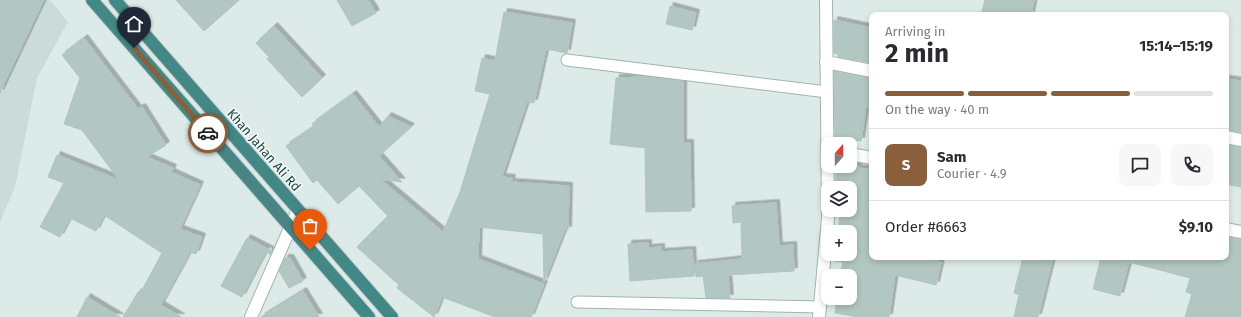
<!DOCTYPE html>
<html lang="en">
<head>
<meta charset="utf-8">
<style>
  body { margin:0; font-family:"Fira Sans",sans-serif; background:#f7f7f7; color:#2b2b33; height:100vh; display:flex; flex-direction:column; font-size:15px; white-space:nowrap }
  * { box-sizing:border-box; margin:0 }
  p { font-size:13px; color:#7c7c81 }
  .icon { flex:none; width:22px; height:22px; fill:none; stroke:currentColor; stroke-width:2; stroke-linecap:round; stroke-linejoin:round }
  .map { position:relative; flex:1; overflow:hidden }
  .details { position:absolute; left:869px; top:12px; width:360px; height:248px; display:flex; flex-direction:column; background:#fff; border-radius:8px; box-shadow:0 2px 6px #0003 }
  .details>* { flex:none }
  .needle { width:26px; rotate:20deg }
  .fabs { position:absolute; left:821px; top:137px; display:grid; gap:8px }
  .fabs a { display:grid; place-items:center; width:36px; height:36px; border-radius:8px; background:#fff; box-shadow:0 2px 6px #0003; font-size:20px }
  .pin { position:absolute; display:grid; place-items:center; width:34px; height:34px; color:#fff; margin:-41px -17px; border-radius:50% 50% 50% 0; rotate:-45deg; box-shadow:0 0 4px #0007 }
  .pin .icon { rotate:45deg }
  .courier { position:absolute; display:grid; place-items:center; width:40px; height:40px; margin:-20px; border:3px solid #8a5f3c; border-radius:50%; background:#fff; color:#222; box-shadow:0 1px 5px #0007 }
  .overview em { font-style:normal; font-weight:700 }
  .overview div { display:flex; flex-direction:column-reverse }
  .overview { display:flex; align-items:center; justify-content:space-between; height:68px; padding:0 16px }
  h1 { font-size:26px; font-weight:700; line-height:30px }
  .bar { display:grid; grid-template-columns:repeat(4,1fr); gap:6px 4px; align-content:center; height:48px; padding:0 16px }
  .bar i { height:5px; border-radius:3px; background:#e1e1e2 }
  .bar .current { background:#8a5f3c }
  .bar p { grid-column:span 4 }
  .line { display:flex; align-items:center; gap:10px; padding:0 16px; border-top:1px solid #e1e1e2 }
  .line div { flex:1 }
  .round { display:grid; place-items:center; flex:none; width:42px; height:42px; border-radius:8px; background:#f7f7f7 }
  .map>svg:first-child { display:block }
  .built { fill:#cbdbd7 }
  .building { fill:#b2c6c2; stroke:#afc5c1; filter:url(#shadow) }
  .lines { fill:none; stroke-linecap:round; stroke-linejoin:round }
  .service-casing { stroke:#a0b3b1; stroke-width:13 }
  .minor-casing { stroke:#a0b3b1; stroke-width:14 }
  .tertiary-casing { stroke:#a0b3b1; stroke-width:14 }
  .trunk-casing { stroke:#c0c8c8; stroke-width:14 }
  .service { stroke:#fff; stroke-width:11 }
  .minor { stroke:#fff; stroke-width:12 }
  .tertiary { stroke:#fff; stroke-width:12 }
  .trunk { stroke:#428887; stroke-width:12 }
  .done { stroke:#607978; stroke-width:4; stroke-dasharray:0 7.2 }
  .route { stroke:#8a5f3c; stroke-width:5 }
  .labels { text-anchor:middle; dominant-baseline:central; stroke-width:3.5; stroke-linejoin:round; paint-order:stroke }
  .street-label { font-size:13px; fill:#1d3c3b; stroke:#eef7f5 }
</style>
</head>
<body>
<div class="map">
<svg width="1241" height="317" viewBox="0 0 1241 317">
  <defs>
    <filter id="shadow"><feDropShadow dx="3.5" dy="-3.5" stdDeviation="0" flood-color="#0004"/></filter>
  </defs>
  <rect width="100%" height="100%" fill="#ddebe8"/>
  <path class="built" d="M 0,0 L 50,0 L 68,22 L 37,78 L 15,187 L 0,222 Z"/>
  <path class="building" d="M 0,0 L 44,0 L 0,93 Z
    M 176,0 L 239,0 L 204,31 Z
    M 337,0 L 368,0 L 376,13 L 352,26 Z
    M 985,0 L 1034,0 L 1031,15 L 981,15 Z
    M 670,6 L 696,13 L 692,30 L 666,24 Z
    M 504,12 L 572,23 L 567,53 L 546,49 L 534,103 L 527,102 L 502,177 L 512,178 L 511,182 L 569,186 L 568,230 L 565,229 L 544,282 L 543,234 L 479,227 L 478,259 L 544,284 L 531,317 L 495,317 L 442,297 L 434,317 L 397,288 L 399,285 L 357,247 L 388,216 L 359,186 L 338,204 L 317,180 L 313,183 L 286,146 L 314,127 L 312,124 L 353,94 L 379,127 L 388,116 L 411,127 L 379,156 L 402,182 L 380,179 L 443,232 L 460,192 L 490,94 L 475,91 L 482,58 L 495,61 Z
    M 834,20 L 872,28 L 871,63 L 838,57 L 838,54 L 834,53 Z
    M 274,26 L 322,78 L 302,97 L 267,59 L 269,57 L 256,43 Z
    M 84,38 L 138,109 L 142,107 L 166,145 L 147,157 L 173,168 L 171,172 L 200,185 L 180,229 L 202,237 L 196,254 L 190,252 L 161,305 L 181,317 L 123,317 L 138,292 L 140,294 L 162,253 L 104,215 L 96,231 L 70,218 L 60,237 L 40,227 L 64,183 L 48,177 L 57,155 L 119,180 L 82,130 L 64,124 L 80,78 L 62,55 Z
    M 834,71 L 872,78 L 872,108 L 866,106 L 861,141 L 835,137 Z
    M 646,77 L 683,81 L 683,143 L 690,143 L 691,211 L 646,212 L 645,148 L 610,144 L 616,78 Z
    M 1226,79 L 1241,81 L 1241,132 L 1226,130 Z
    M 1226,145 L 1241,147 L 1241,187 L 1226,184 Z
    M 837,166 L 858,166 L 858,168 L 872,170 L 872,257 L 918,257 L 941,262 L 936,285 L 895,275 L 889,317 L 859,317 L 835,313 L 837,298 L 850,298 L 850,276 L 840,276 L 843,262 L 834,261 L 835,254 L 850,254 L 850,232 L 838,232 L 840,215 L 835,215 L 835,210 L 850,210 L 850,188 L 835,188 Z
    M 776,203 L 779,246 L 793,245 L 794,271 L 728,275 L 730,298 L 706,298 L 703,276 L 696,277 L 695,264 L 742,259 L 741,222 L 733,223 L 732,206 Z
    M 1226,237 L 1241,239 L 1241,317 L 1185,317 L 1192,294 L 1186,292 L 1190,278 L 1129,262 L 1120,296 L 1093,289 L 1101,257 L 1119,257 L 1129,259 L 1130,257 L 1226,257 Z
    M 247,238 L 272,251 L 270,255 L 267,249 L 242,297 L 221,286 Z
    M 648,243 L 648,248 L 661,247 L 661,252 L 692,250 L 694,276 L 630,281 L 628,244 Z
    M 1023,257 L 1053,257 L 1038,317 L 1014,317 L 1019,295 L 1014,293 Z
    M 285,258 L 290,258 L 303,281 L 289,288 L 279,271 Z
    M 303,291 L 319,317 L 261,317 Z
    M 87,297 L 120,317 L 77,317 Z"/>
  <g class="lines">
    <g class="service-casing">
      <path id="service" d="M 567,60 L 827,92
        M 577,302 L 820,307"/>
    </g>
    <g class="minor-casing">
      <path id="minor" d="M 826,62 L 872,71
        M 1226,137 L 1241,140
        M 850,154 L 872,158
        M 1226,229 L 1241,232
        M 251,317 L 298,210"/>
    </g>
    <g class="tertiary-casing">
      <path id="tertiary" d="M 819,317 L 828,218 L 826,0"/>
    </g>
    <g class="trunk-casing">
      <path id="trunk" d="M 92,0 L 369,317
        M 115,0 L 392,317"/>
    </g>
    <use href="#service" class="service"/>
    <use href="#minor" class="minor"/>
    <use href="#tertiary" class="tertiary"/>
    <use href="#trunk" class="trunk"/>
  </g>
  <g class="lines">
    <path class="done" d="M 208,133 L 310,250"/>
    <path class="route" d="M 134,48 L 208,133"/>
  </g>
  <g class="labels">
    <g class="street-label">
      <text transform="translate(264 150) rotate(49)">Khan Jahan Ali Rd</text>
    </g>
  </g>
</svg>
<div class="fabs">
<a><svg class="needle" viewBox="-14 -14 28 28"><path d="M0-13l5 13h-10z" fill="#e53935"/><path d="M0 13l5-13h-10z" fill="#7c7c81"/></svg></a>
<a><svg class="icon" aria-label="layers" viewBox="0 0 24 24"><path d="M12 4l9 5-9 5-9-5zM3 14l9 5 9-5"/></svg></a>
<a>+</a>
<a>−</a>
</div>
<div class="pin" style="left:310px;top:250px;background:#ea580c"><svg class="icon" aria-label="bag" viewBox="0 0 24 24"><path d="M5 8h14l-1 12H6zM9 8a3 3 0 0 1 6 0"/></svg></div>
<div class="pin" style="left:134px;top:48px;background:#1f2937"><svg class="icon" aria-label="home" viewBox="0 0 24 24"><path d="M3 11l9-7 9 7M6 9v11h12V9"/></svg></div>
<div class="courier" style="left:208px;top:133px"><svg class="icon" aria-label="car" viewBox="0 0 24 24"><path d="M5 17H2v-5l4-1 3-4h7l3 4 3 1v5h-3M9 17h6M6 11h13"/><circle cx="7" cy="17" r="2"/><circle cx="17" cy="17" r="2"/></svg></div>
<section class="details">
<div class="overview"><div><h1>2 min</h1><p>Arriving in</p></div><em>15:14–15:19</em></div>
<div class="bar"><i class="current"></i><i class="current"></i><i class="current"></i><i></i><p>On the way · 40 m</p></div>
<div class="line" style="height:72px"><b class="round" style="background:#8a5f3c;color:#fff">S</b><div><b>Sam</b><p>Courier · 4.9</p></div><a class="round"><svg class="icon" aria-label="chat" viewBox="0 0 24 24"><path d="M4 5h16v11H9l-5 4z"/></svg></a><a class="round"><svg class="icon" aria-label="phone" viewBox="0 0 24 24"><path d="M5 4h4l2 5-3 2q2 4 5 5l2-3 5 2v4C11 20 4 13 5 4z"/></svg></a></div>
<div class="line" style="height:52px"><div>Order #6663</div><b>$9.10</b></div>
</section>
</div>
</body>
</html>
